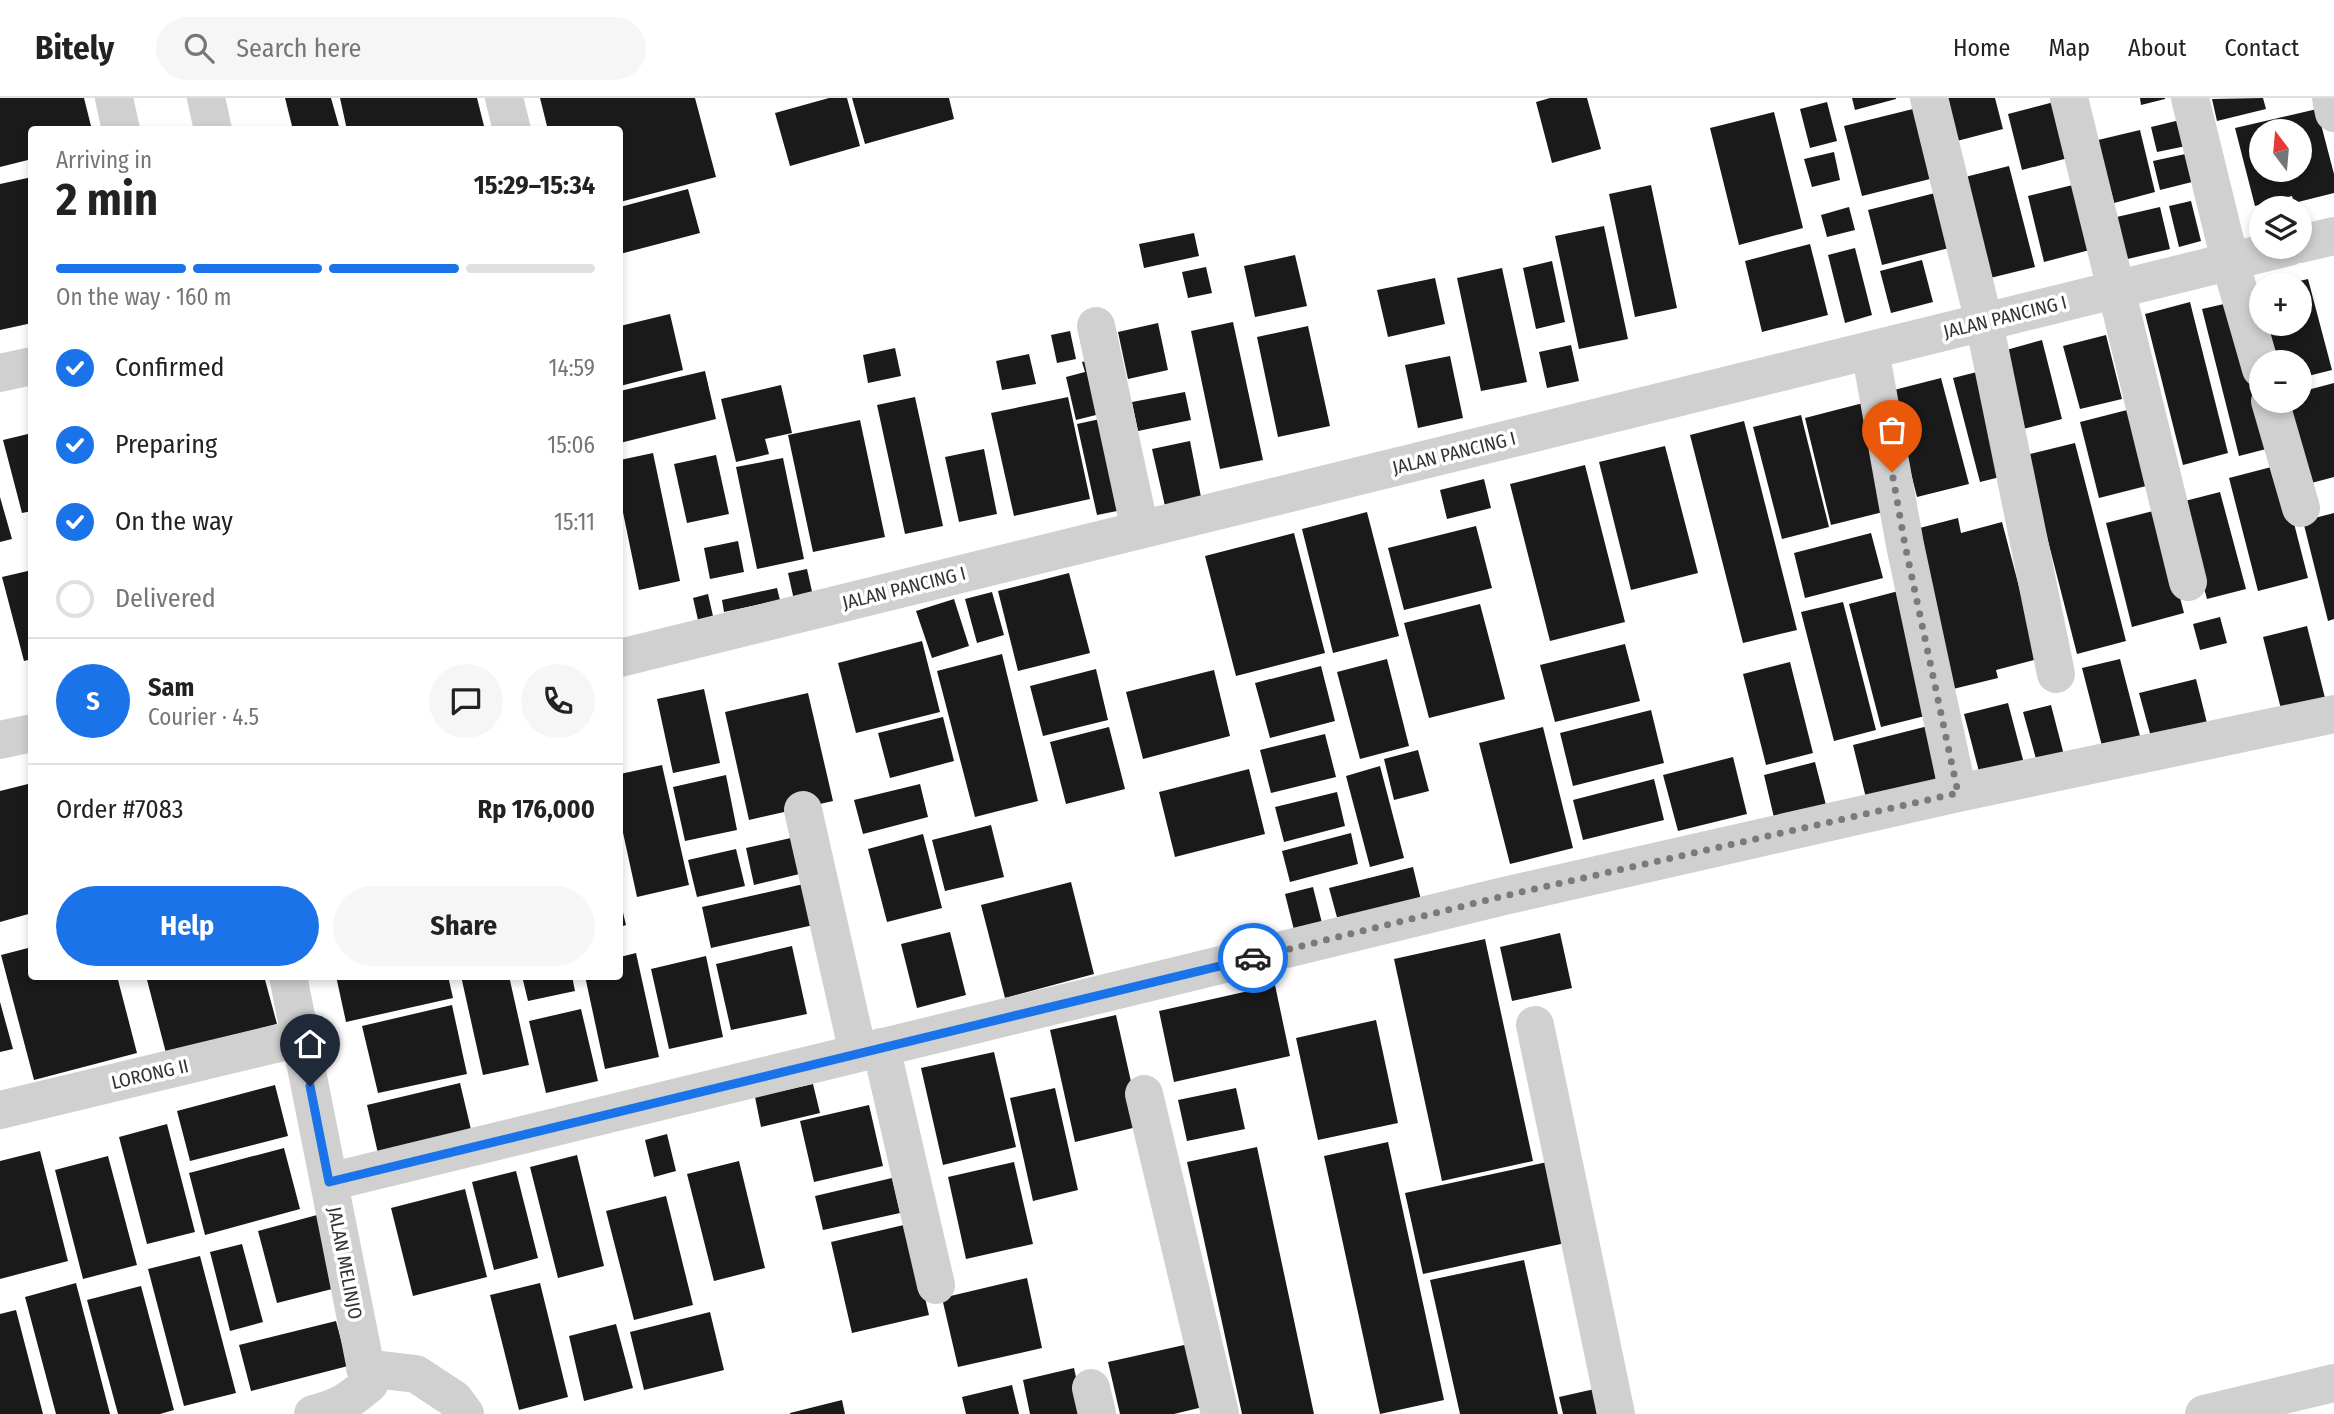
<!DOCTYPE html>
<html lang="en">
<head>
<meta charset="utf-8">
<style>
  body { margin:0; font-family:"Fira Sans Condensed",sans-serif; background:#f6f6f6; color:#222; height:100vh; display:flex; flex-direction:column; font-size:26px; white-space:nowrap }
  * { box-sizing:border-box; margin:0 }
  p { font-size:23px; color:#767676 }
  .icon { flex:none; width:38px; height:38px; fill:none; stroke:currentColor; stroke-width:2; stroke-linecap:round; stroke-linejoin:round }
  .map { position:relative; flex:1; overflow:hidden }
  .drawer { position:absolute; left:28px; top:28px; width:595px; height:854px; display:flex; flex-direction:column; background:#fff; border-radius:7px; box-shadow:0 4px 10px #0003 }
  .drawer>* { flex:none }
  .needle { width:46px; rotate:344deg }
  .fabs { position:absolute; left:2249px; top:21px; display:grid; gap:14px }
  .fabs a { display:grid; place-items:center; width:63px; height:63px; border-radius:50%; background:#fff; box-shadow:0 4px 10px #0003; font-size:35px }
  .pin { position:absolute; display:grid; place-items:center; width:60px; height:60px; color:#fff; margin:-72px -30px; border-radius:50% 50% 50% 0; rotate:-45deg; box-shadow:0 0 7px #0007 }
  .pin .icon { rotate:45deg }
  .courier { position:absolute; display:grid; place-items:center; width:70px; height:70px; margin:-35px; border:5px solid #1a73e8; border-radius:50%; background:#fff; color:#222; box-shadow:0 2px 9px #0007 }
  .headline em { font-style:normal; font-weight:700 }
  .headline div { display:flex; flex-direction:column-reverse }
  .headline { display:flex; align-items:center; justify-content:space-between; height:119px; padding:0 28px }
  h1 { font-size:46px; font-weight:700; line-height:52px }
  .bar { display:grid; grid-template-columns:repeat(4,1fr); gap:10px 7px; align-content:center; height:84px; padding:0 28px }
  .bar i { height:9px; border-radius:5px; background:#e0e0e0 }
  .bar .active { background:#1a73e8 }
  .bar p { grid-column:span 4 }
  .line { display:flex; align-items:center; gap:18px; padding:0 28px; border-top:2px solid #e0e0e0 }
  .line div { flex:1 }
  .round { display:grid; place-items:center; flex:none; width:74px; height:74px; border-radius:37px; background:#f6f6f6 }
  ol { padding:0 28px; list-style:none }
  li { display:flex; align-items:center; gap:21px; height:77px }
  li p { margin-inline-start:auto }
  li .icon { padding:7px; border-radius:50%; background:#1a73e8; color:#fff; stroke-width:4 }
  li:last-child { color:#767676 }
  li i { width:38px; height:38px; border:4px solid #e0e0e0; border-radius:50% }
  .action { display:flex; gap:14px; margin-top:auto; padding:14px 28px }
  .action a { flex:1; height:80px; border-radius:42px; background:#1a73e8; color:#fff; font-size:28px; font-weight:700; line-height:80px; text-align:center }
  .action a+a { background:#f6f6f6; color:#222 }
  header { display:flex; align-items:center; gap:42px; box-sizing:border-box; height:98px; padding:0 35px; background:#fff; border-bottom:2px solid #e0e0e0 }
  header strong { font-size:33px }
  nav { display:flex; gap:38px; margin-inline-start:auto; font-size:24px }
  .search { width:490px; height:63px; background:#f6f6f6; display:flex; align-items:center; gap:18px; box-sizing:border-box; padding:0 24px; border-radius:38px; color:#767676; font-size:26px }
  .map>svg:first-child { display:block }
  .building { fill:#1a1a1a; fill-rule:evenodd }
  .lines { fill:none; stroke-linecap:round; stroke-linejoin:round }
  .minor { stroke:#d0d0d0; stroke-width:38 }
  .done { stroke:#7a7a7a; stroke-width:7; stroke-dasharray:0 12.6 }
  .route { stroke:#1a73e8; stroke-width:9 }
  .labels { text-anchor:middle; dominant-baseline:central; stroke-width:7; stroke-linejoin:round; paint-order:stroke }
  .street-label { font-size:19px; fill:#333; stroke:#fff }
</style>
</head>
<body>
<header>
<strong>Bitely</strong>
<div class="search"><svg class="icon" aria-label="search" viewBox="0 0 24 24"><circle cx="10" cy="10" r="6"/><path d="M15 15l6 6"/></svg>Search here</div>
<nav><a>Home</a><a>Map</a><a>About</a><a>Contact</a></nav>
</header>
<div class="map">
<svg width="2334" height="1316" viewBox="0 0 2334 1316">
  <rect width="100%" height="100%" fill="#fff"/>
  <path class="building" d="M 0,0 L 84,0 L 92,32 L 32,32 L 32,61 L 0,69 Z
    M 285,0 L 331,0 L 340,32 L 293,32 Z
    M 340,0 L 477,0 L 485,32 L 347,32 Z
    M 540,0 L 695,0 L 716,79 L 620,104 L 620,32 L 548,32 Z
    M 829,0 L 847,0 L 860,48 L 790,68 L 775,15 Z
    M 852,0 L 949,0 L 954,21 L 865,46 Z
    M 1550,0 L 1587,0 L 1601,51 L 1552,65 L 1536,4 Z
    M 1852,0 L 1896,0 L 1896,1 L 1855,12 Z
    M 1942,0 L 1995,0 L 2003,31 L 1953,44 Z
    M 2140,0 L 2165,0 L 2165,1 L 2141,7 Z
    M 2263,0 L 2266,11 L 2217,23 L 2212,1 Z
    M 1827,4 L 1837,43 L 1810,50 L 1800,11 Z
    M 2054,4 L 2068,60 L 2022,72 L 2008,16 Z
    M 1917,10 L 1934,80 L 1862,98 L 1844,28 Z
    M 2317,11 L 2334,76 L 2334,95 L 2294,105 L 2292,98 L 2255,108 L 2235,30 ZM 2261,33 L 2300,33 L 2300,72 L 2261,72 Z
    M 1774,14 L 1803,130 L 1739,147 L 1710,30 Z
    M 2180,22 L 2186,48 L 2157,54 L 2151,29 Z
    M 2140,32 L 2155,94 L 2114,105 L 2098,42 Z
    M 1834,54 L 1840,82 L 1812,89 L 1804,61 Z
    M 2190,55 L 2196,83 L 2160,92 L 2153,63 Z
    M 2009,68 L 2035,169 L 1982,182 L 1957,81 Z
    M 32,79 L 32,225 L 0,232 L 0,86 Z
    M 2085,84 L 2101,149 L 2044,164 L 2028,98 Z
    M 1651,87 L 1677,210 L 1635,219 L 1609,96 Z
    M 688,91 L 700,135 L 620,156 L 620,109 Z
    M 1935,95 L 1949,150 L 1882,167 L 1868,112 Z
    M 2191,103 L 2201,143 L 2179,149 L 2169,108 Z
    M 1849,109 L 1855,132 L 1827,139 L 1821,117 Z
    M 2160,109 L 2170,151 L 2119,163 L 2108,121 Z
    M 1604,128 L 1628,241 L 1579,251 L 1555,138 Z
    M 1194,135 L 1199,158 L 1144,170 L 1139,146 Z
    M 1810,146 L 1828,217 L 1762,234 L 1745,163 Z
    M 1855,150 L 1872,217 L 1845,225 L 1828,157 Z
    M 1295,157 L 1307,208 L 1255,219 L 1244,168 Z
    M 1922,162 L 1933,204 L 1891,215 L 1880,173 Z
    M 1552,163 L 1565,224 L 1536,231 L 1523,170 Z
    M 1206,169 L 1212,195 L 1188,200 L 1182,174 Z
    M 1502,170 L 1527,284 L 1481,293 L 1457,180 Z
    M 1435,180 L 1445,226 L 1388,239 L 1377,192 Z
    M 2308,181 L 2332,272 L 2300,280 L 2300,264 L 2277,264 L 2268,226 L 2300,226 L 2300,187 L 2287,186 Z
    M 2237,203 L 2274,349 L 2239,358 L 2202,211 Z
    M 2190,204 L 2228,355 L 2183,367 L 2145,216 Z
    M 670,216 L 683,272 L 620,288 L 620,228 Z
    M 1233,224 L 1263,362 L 1220,371 L 1191,233 Z
    M 1158,225 L 1168,272 L 1128,281 L 1118,234 Z
    M 1308,228 L 1330,328 L 1278,339 L 1257,239 Z
    M 1070,233 L 1076,261 L 1057,265 L 1051,237 Z
    M 2106,237 L 2122,301 L 2080,311 L 2063,248 Z
    M 2042,242 L 2062,321 L 2019,332 L 1999,254 Z
    M 1571,247 L 1579,283 L 1547,290 L 1539,254 Z
    M 895,250 L 901,278 L 868,285 L 863,257 Z
    M 1029,256 L 1036,286 L 1002,292 L 996,263 Z
    M 1450,258 L 1463,320 L 1418,330 L 1405,267 Z
    M 1100,259 L 1112,313 L 1076,322 L 1066,279 L 1085,274 L 1082,264 Z
    M 705,273 L 716,321 L 620,345 L 620,293 Z
    M 1981,273 L 2008,377 L 1980,384 L 1953,280 Z
    M 1941,280 L 1969,386 L 1917,399 L 1890,293 Z
    M 2334,285 L 2334,379 L 2300,388 L 2279,303 L 2300,303 L 2300,294 Z
    M 781,287 L 792,335 L 765,341 L 769,356 L 736,364 L 721,301 Z
    M 1185,294 L 1191,322 L 1138,333 L 1132,304 Z
    M 915,299 L 943,428 L 905,436 L 877,307 Z
    M 1068,299 L 1090,401 L 1014,418 L 991,315 Z
    M 1867,304 L 1895,411 L 1831,427 L 1805,320 Z
    M 2131,311 L 2150,387 L 2099,400 L 2080,324 Z
    M 1801,317 L 1829,429 L 1782,441 L 1753,329 Z
    M 1114,318 L 1122,412 L 1097,417 L 1077,326 Z
    M 860,322 L 885,439 L 813,454 L 788,337 Z
    M 1744,323 L 1797,532 L 1743,545 L 1690,337 Z
    M 32,335 L 32,413 L 22,415 L 3,342 Z
    M 1190,343 L 1201,399 L 1165,408 L 1152,351 Z
    M 2075,345 L 2126,543 L 2077,556 L 2026,357 Z
    M 1665,348 L 1698,475 L 1631,492 L 1599,364 Z
    M 984,351 L 997,416 L 959,424 L 945,359 Z
    M 653,355 L 680,483 L 639,492 L 620,400 L 620,362 Z
    M 716,357 L 729,416 L 687,425 L 674,366 Z
    M 783,360 L 804,461 L 757,471 L 736,369 Z
    M 1585,367 L 1625,524 L 1550,543 L 1510,386 Z
    M 2279,367 L 2308,480 L 2258,493 L 2229,380 Z
    M 1484,381 L 1491,410 L 1447,421 L 1440,392 Z
    M 2220,394 L 2246,491 L 2207,501 L 2181,404 Z
    M 0,399 L 12,441 L 0,444 Z
    M 2157,412 L 2184,515 L 2132,529 L 2106,425 Z
    M 1367,414 L 1399,538 L 1333,555 L 1302,431 Z
    M 2334,415 L 2334,521 L 2328,523 L 2303,423 Z
    M 1958,420 L 1961,435 L 2002,424 L 2038,561 L 1996,572 L 1998,580 L 1953,591 L 1912,432 Z
    M 1476,428 L 1492,490 L 1404,512 L 1388,450 Z
    M 1294,435 L 1325,555 L 1236,578 L 1205,458 Z
    M 1871,435 L 1883,480 L 1805,500 L 1794,455 Z
    M 738,443 L 744,474 L 710,481 L 704,450 Z
    M 807,471 L 813,498 L 794,502 L 788,475 Z
    M 32,472 L 32,561 L 24,563 L 2,479 Z
    M 1069,475 L 1090,555 L 1018,573 L 998,493 Z
    M 777,490 L 780,502 L 724,514 L 722,502 Z
    M 1906,491 L 1937,615 L 1881,629 L 1849,506 Z
    M 992,494 L 1004,537 L 977,545 L 965,501 Z
    M 708,496 L 713,518 L 698,522 L 693,500 Z
    M 954,501 L 969,548 L 932,560 L 916,513 Z
    M 1843,504 L 1876,632 L 1834,643 L 1801,514 Z
    M 1480,506 L 1505,601 L 1429,620 L 1404,525 Z
    M 2220,519 L 2227,545 L 2200,552 L 2193,526 Z
    M 2307,528 L 2326,604 L 2282,615 L 2263,539 Z
    M 922,543 L 940,614 L 856,635 L 838,565 Z
    M 1625,546 L 1640,603 L 1555,624 L 1540,567 Z
    M 1002,556 L 1038,703 L 975,719 L 937,573 Z
    M 1387,561 L 1409,648 L 1360,661 L 1337,574 Z
    M 2120,561 L 2140,638 L 2102,648 L 2082,570 Z
    M 1790,564 L 1813,655 L 1766,667 L 1743,576 Z
    M 1321,568 L 1335,623 L 1270,640 L 1255,585 Z
    M 1096,571 L 1108,622 L 1043,638 L 1030,588 Z
    M 1214,572 L 1230,638 L 1143,661 L 1126,594 Z
    M 2196,581 L 2207,625 L 2151,639 L 2139,595 Z
    M 704,591 L 720,665 L 673,675 L 657,601 Z
    M 808,595 L 833,703 L 749,722 L 725,614 Z
    M 2008,605 L 2026,673 L 1982,685 L 1964,616 Z
    M 2051,607 L 2065,661 L 2038,668 L 2023,614 Z
    M 1651,612 L 1664,665 L 1573,688 L 1560,635 Z
    M 943,619 L 954,663 L 890,680 L 878,635 Z
    M 1936,626 L 1949,679 L 1866,700 L 1853,647 Z
    M 1109,629 L 1125,691 L 1066,706 L 1050,644 Z
    M 1543,629 L 1573,750 L 1510,766 L 1479,645 Z
    M 1325,636 L 1336,679 L 1271,695 L 1260,652 Z
    M 1418,652 L 1429,693 L 1394,702 L 1384,661 Z
    M 1733,659 L 1747,716 L 1678,733 L 1663,677 Z
    M 1815,664 L 1828,715 L 1776,728 L 1764,677 Z
    M 662,667 L 689,787 L 637,799 L 620,721 L 620,676 Z
    M 1380,668 L 1404,760 L 1370,769 L 1346,678 Z
    M 1249,671 L 1265,736 L 1175,759 L 1159,694 Z
    M 726,677 L 737,732 L 685,743 L 673,689 Z
    M 1654,681 L 1664,722 L 1583,742 L 1573,702 Z
    M 32,685 L 32,815 L 0,824 L 0,693 Z
    M 920,686 L 928,719 L 863,736 L 854,702 Z
    M 1337,694 L 1345,728 L 1284,744 L 1275,709 Z
    M 991,727 L 1004,779 L 945,793 L 932,742 Z
    M 1351,735 L 1358,766 L 1290,784 L 1282,753 Z
    M 923,736 L 942,810 L 887,824 L 868,751 Z
    M 804,737 L 812,773 L 754,787 L 746,750 Z
    M 736,751 L 745,788 L 697,799 L 688,762 Z
    M 1413,769 L 1421,802 L 1338,823 L 1329,790 Z
    M 1071,784 L 1094,876 L 1005,900 L 981,807 Z
    M 808,785 L 818,826 L 711,850 L 702,809 Z
    M 1313,789 L 1322,825 L 1294,832 L 1285,796 Z
    M 620,802 L 626,827 L 620,829 Z
    M 950,834 L 966,897 L 917,910 L 901,846 Z
    M 1560,835 L 1572,890 L 1512,903 L 1500,849 Z
    M 1485,841 L 1533,1063 L 1442,1083 L 1394,861 Z
    M 792,848 L 807,916 L 731,932 L 716,866 Z
    M 32,849 L 32,878 L 117,878 L 137,955 L 34,982 L 1,857 Z
    M 636,855 L 659,959 L 605,971 L 585,878 L 620,878 L 620,859 Z
    M 706,858 L 723,939 L 669,951 L 651,871 Z
    M 146,878 L 264,878 L 277,926 L 166,955 Z
    M 336,878 L 448,878 L 453,900 L 346,924 Z
    M 461,878 L 509,878 L 529,967 L 483,977 Z
    M 522,878 L 572,878 L 575,893 L 528,903 Z
    M 1275,887 L 1290,958 L 1174,984 L 1159,913 Z
    M 0,904 L 13,951 L 0,954 Z
    M 452,907 L 467,976 L 378,995 L 362,928 Z
    M 581,911 L 598,983 L 546,995 L 529,923 Z
    M 1116,917 L 1141,1028 L 1075,1044 L 1050,932 Z
    M 1376,922 L 1398,1025 L 1318,1042 L 1296,940 Z
    M 994,954 L 1016,1049 L 943,1067 L 921,970 Z
    M 460,985 L 473,1040 L 379,1060 L 367,1007 Z
    M 813,986 L 820,1015 L 761,1029 L 755,999 Z
    M 275,987 L 288,1038 L 190,1063 L 177,1013 Z
    M 1055,990 L 1078,1092 L 1033,1103 L 1010,1000 Z
    M 1236,990 L 1245,1031 L 1187,1043 L 1178,1002 Z
    M 869,1007 L 883,1068 L 814,1084 L 800,1023 Z
    M 167,1026 L 195,1134 L 147,1146 L 119,1039 Z
    M 667,1036 L 676,1073 L 654,1079 L 645,1042 Z
    M 1388,1044 L 1444,1302 L 1380,1316 L 1324,1058 Z
    M 1257,1049 L 1314,1316 L 1242,1316 L 1187,1064 Z
    M 284,1050 L 300,1111 L 205,1137 L 189,1075 Z
    M 40,1053 L 68,1163 L 0,1181 L 0,1063 Z
    M 577,1057 L 604,1168 L 558,1180 L 530,1069 Z
    M 108,1058 L 137,1167 L 83,1181 L 55,1072 Z
    M 739,1063 L 765,1170 L 714,1183 L 687,1076 Z
    M 1552,1063 L 1570,1144 L 1423,1176 L 1405,1095 Z
    M 1014,1064 L 1033,1146 L 966,1161 L 948,1079 Z
    M 516,1073 L 538,1160 L 494,1172 L 472,1084 Z
    M 892,1080 L 900,1115 L 823,1132 L 815,1098 Z
    M 465,1091 L 487,1179 L 413,1198 L 391,1110 Z
    M 666,1098 L 693,1207 L 634,1222 L 606,1113 Z
    M 317,1117 L 336,1190 L 277,1205 L 258,1133 Z
    M 908,1126 L 929,1217 L 852,1235 L 831,1144 Z
    M 242,1146 L 263,1224 L 230,1233 L 210,1154 Z
    M 200,1158 L 236,1295 L 184,1308 L 148,1171 Z
    M 1524,1162 L 1558,1316 L 1460,1316 L 1430,1182 Z
    M 1027,1180 L 1042,1250 L 958,1269 L 942,1200 Z
    M 76,1185 L 110,1316 L 56,1316 L 25,1199 Z
    M 540,1185 L 568,1299 L 519,1312 L 490,1197 Z
    M 141,1188 L 174,1312 L 160,1316 L 118,1316 L 87,1202 Z
    M 16,1212 L 43,1316 L 0,1316 L 0,1216 Z
    M 710,1214 L 724,1272 L 644,1292 L 630,1234 Z
    M 336,1223 L 348,1268 L 251,1293 L 239,1247 Z
    M 616,1226 L 633,1290 L 584,1303 L 569,1238 Z
    M 1193,1245 L 1207,1308 L 1174,1316 L 1120,1316 L 1108,1264 Z
    M 1074,1270 L 1084,1316 L 1030,1316 L 1023,1282 Z
    M 1012,1287 L 1019,1316 L 966,1316 L 962,1299 Z
    M 1599,1290 L 1605,1316 L 1563,1316 L 1559,1299 Z
    M 842,1302 L 845,1316 L 790,1316 L 790,1315 Z"/>
  <g class="lines">
    <path class="minor" d="M 114,0 L 121,32
      M 206,0 L 213,32
      M 504,0 L 512,32
      M 1929,0 L 1984,224 L 2056,576
      M 2069,0 L 2188,484
      M 2190,0 L 2230,163 L 2261,271
      M 2331,0 L 2334,15
      M 2300,146 L 2334,138
      M 1096,228 L 1140,432
      M 1870,252 L 1905,447 L 1958,695
      M 0,275 L 32,268
      M 2270,303 L 2301,410
      M 620,560 L 2289,149
      M 0,642 L 32,635
      M 803,712 L 858,955
      M 288,878 L 369,1286 C 349,1303 338,1310 313,1316
      M 1535,927 L 1616,1316
      M 881,949 L 936,1187
      M 1144,996 L 1220,1316
      M 0,1012 L 300,940
      M 329,1084 L 1504,798 L 1958,695 L 2334,616
      M 365,1270 L 416,1276 L 454,1301 L 465,1316
      M 1091,1290 L 1097,1316
      M 2204,1316 L 2334,1285"/>
  </g>
  <g class="lines">
    <path class="done" d="M 1253,860 L 1504,798 L 1958,695 L 1905,447 L 1892,374"/>
    <path class="route" d="M 310,988 L 329,1084 L 1253,860"/>
  </g>
  <g class="labels">
    <g class="street-label">
      <text transform="translate(2005 219) rotate(-14)">JALAN PANCING I</text>
      <text transform="translate(1454 355) rotate(-14)">JALAN PANCING I</text>
      <text transform="translate(904 490) rotate(-14)">JALAN PANCING I</text>
      <text transform="translate(150 976) rotate(-13)">LORONG II</text>
      <text transform="translate(345 1165) rotate(79)">JALAN MELINJO</text>
    </g>
  </g>
</svg>
<div class="fabs">
<a><svg class="needle" viewBox="-14 -14 28 28"><path d="M0-13l5 13h-10z" fill="#e53935"/><path d="M0 13l5-13h-10z" fill="#767676"/></svg></a>
<a><svg class="icon" aria-label="layers" viewBox="0 0 24 24"><path d="M12 4l9 5-9 5-9-5zM3 14l9 5 9-5"/></svg></a>
<a>+</a>
<a>−</a>
</div>
<div class="pin" style="left:1892px;top:374px;background:#ea580c"><svg class="icon" aria-label="bag" viewBox="0 0 24 24"><path d="M5 8h14l-1 12H6zM9 8a3 3 0 0 1 6 0"/></svg></div>
<div class="pin" style="left:310px;top:988px;background:#1f2937"><svg class="icon" aria-label="home" viewBox="0 0 24 24"><path d="M3 11l9-7 9 7M6 9v11h12V9"/></svg></div>
<div class="courier" style="left:1253px;top:860px"><svg class="icon" aria-label="car" viewBox="0 0 24 24"><path d="M5 17H2v-5l4-1 3-4h7l3 4 3 1v5h-3M9 17h6M6 11h13"/><circle cx="7" cy="17" r="2"/><circle cx="17" cy="17" r="2"/></svg></div>
<section class="drawer">
<div class="headline"><div><h1>2 min</h1><p>Arriving in</p></div><em>15:29–15:34</em></div>
<div class="bar"><i class="active"></i><i class="active"></i><i class="active"></i><i></i><p>On the way · 160 m</p></div>
<ol>
<li><svg class="icon" aria-label="check" viewBox="0 0 24 24"><path d="M5 12l5 5 9-10"/></svg>Confirmed<p>14:59</p></li>
<li><svg class="icon" aria-label="check" viewBox="0 0 24 24"><path d="M5 12l5 5 9-10"/></svg>Preparing<p>15:06</p></li>
<li><svg class="icon" aria-label="check" viewBox="0 0 24 24"><path d="M5 12l5 5 9-10"/></svg>On the way<p>15:11</p></li>
<li><i></i>Delivered</li>
</ol>
<div class="line" style="height:126px"><b class="round" style="background:#1a73e8;color:#fff">S</b><div><b>Sam</b><p>Courier · 4.5</p></div><a class="round"><svg class="icon" aria-label="chat" viewBox="0 0 24 24"><path d="M4 5h16v11H9l-5 4z"/></svg></a><a class="round"><svg class="icon" aria-label="phone" viewBox="0 0 24 24"><path d="M5 4h4l2 5-3 2q2 4 5 5l2-3 5 2v4C11 20 4 13 5 4z"/></svg></a></div>
<div class="line" style="height:91px"><div>Order #7083</div><b>Rp 176,000</b></div>
<div class="action"><a>Help</a><a>Share</a></div>
</section>
</div>
</body>
</html>
